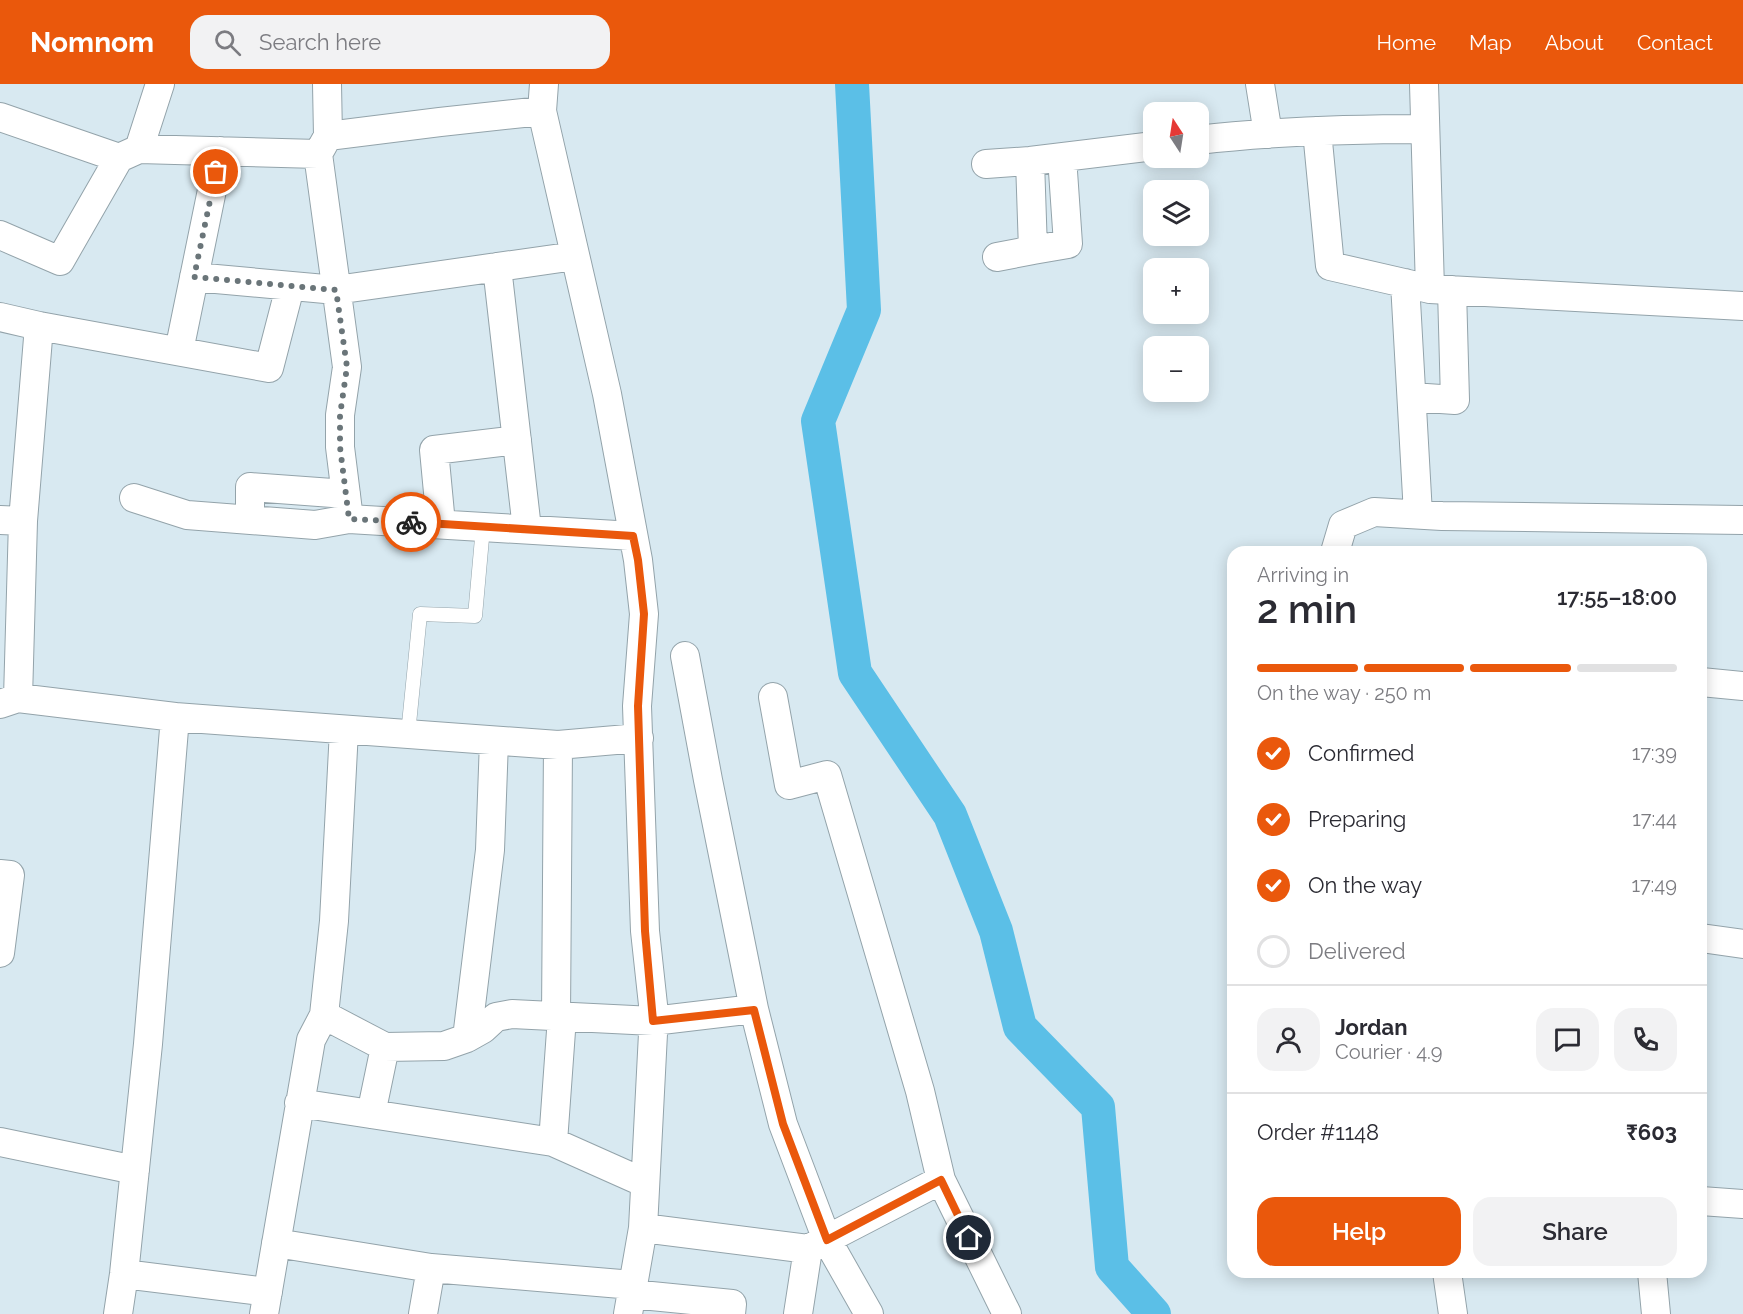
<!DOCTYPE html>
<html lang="en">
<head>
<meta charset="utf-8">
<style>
  body { margin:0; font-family:Raleway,sans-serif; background:#f2f2f3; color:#2b2b33; height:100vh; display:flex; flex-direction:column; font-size:22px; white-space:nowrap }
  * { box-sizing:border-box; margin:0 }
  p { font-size:20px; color:#7c7c81 }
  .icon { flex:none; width:33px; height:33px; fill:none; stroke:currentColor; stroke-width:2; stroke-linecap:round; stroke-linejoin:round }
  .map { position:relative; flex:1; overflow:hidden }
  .panel { position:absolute; left:1227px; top:462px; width:480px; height:732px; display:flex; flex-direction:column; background:#fff; border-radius:18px; box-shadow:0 3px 15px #0003 }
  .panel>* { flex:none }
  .needle { width:39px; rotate:348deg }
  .controls { position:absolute; left:1143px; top:18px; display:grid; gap:12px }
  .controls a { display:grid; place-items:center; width:66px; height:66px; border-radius:12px; background:#fff; box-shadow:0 3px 15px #0003; font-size:30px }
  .pin { position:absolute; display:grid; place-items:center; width:51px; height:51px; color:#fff; margin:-26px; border:3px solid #fff; border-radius:50%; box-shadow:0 2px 6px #0007 }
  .courier { position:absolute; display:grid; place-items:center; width:60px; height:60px; margin:-30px; border:4px solid #ea580c; border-radius:50%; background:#fff; color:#222; box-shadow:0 2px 8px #0007 }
  .overview em { font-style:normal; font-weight:600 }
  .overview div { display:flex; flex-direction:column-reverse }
  .overview { display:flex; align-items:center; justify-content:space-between; height:102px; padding:0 30px }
  h1 { font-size:39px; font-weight:600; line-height:45px }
  .bar { display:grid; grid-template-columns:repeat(4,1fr); gap:9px 6px; align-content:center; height:72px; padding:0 30px }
  .bar i { height:8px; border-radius:4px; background:#e1e1e2 }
  .bar .current { background:#ea580c }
  .bar p { grid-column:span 4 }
  .line { display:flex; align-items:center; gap:15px; padding:0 30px; border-top:2px solid #e1e1e2 }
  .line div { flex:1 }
  .round { display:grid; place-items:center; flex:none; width:63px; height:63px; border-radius:18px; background:#f2f2f3 }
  ol { padding:0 30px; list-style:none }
  li { display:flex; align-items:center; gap:18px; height:66px }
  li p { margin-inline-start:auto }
  li .icon { padding:6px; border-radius:50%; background:#ea580c; color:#fff; stroke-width:4 }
  li:last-child { color:#7c7c81 }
  li i { width:33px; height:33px; border:3px solid #e1e1e2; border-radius:50% }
  .action { display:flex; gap:12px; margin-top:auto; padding:12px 30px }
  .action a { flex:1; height:69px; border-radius:18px; background:#ea580c; color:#fff; font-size:24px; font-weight:600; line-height:69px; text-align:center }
  .action a+a { background:#f2f2f3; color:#2b2b33 }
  header { display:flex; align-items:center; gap:36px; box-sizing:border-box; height:84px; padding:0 30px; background:#ea580c; color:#fff }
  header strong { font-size:28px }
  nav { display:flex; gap:33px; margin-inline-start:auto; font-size:21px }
  .search { width:420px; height:54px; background:#f2f2f3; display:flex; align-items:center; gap:15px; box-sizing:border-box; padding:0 21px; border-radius:18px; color:#7c7c81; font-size:22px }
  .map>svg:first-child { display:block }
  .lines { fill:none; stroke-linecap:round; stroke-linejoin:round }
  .canal { stroke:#5bbfe7; stroke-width:34 }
  .service-casing { stroke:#93a3aa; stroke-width:15 }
  .minor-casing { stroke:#93a3aa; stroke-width:30 }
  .service { stroke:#fff; stroke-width:14 }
  .minor { stroke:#fff; stroke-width:28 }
  .done { stroke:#6a7579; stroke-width:6; stroke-dasharray:0 10.8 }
  .route { stroke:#ea580c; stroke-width:8 }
</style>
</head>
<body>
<header>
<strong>Nomnom</strong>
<div class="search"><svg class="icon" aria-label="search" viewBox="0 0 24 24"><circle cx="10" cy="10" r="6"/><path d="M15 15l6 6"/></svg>Search here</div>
<nav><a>Home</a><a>Map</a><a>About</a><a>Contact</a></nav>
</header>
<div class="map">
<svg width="1743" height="1230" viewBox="0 0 1743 1230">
  <rect width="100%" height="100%" fill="#d8e9f1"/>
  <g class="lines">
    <path class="canal" d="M 852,0 L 864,226 L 818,337 L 855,589 L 950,731 L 996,847 L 1020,943 L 1098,1023 L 1112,1183 L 1154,1230"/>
    <g class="service-casing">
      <path id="service" d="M 408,650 L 420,530 L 475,532 L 483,443"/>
    </g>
    <g class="minor-casing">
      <path id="minor" d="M 327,0 L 328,52
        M 544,0 L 542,27 L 607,310 L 638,476 L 644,530 L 637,622 L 645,847 L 654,930 L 643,1144 L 628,1230
        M 1260,0 L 1268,50
        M 1424,0 L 1430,205
        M 0,33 L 119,74 L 139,65 L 160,0
        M 1317,47 L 1330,182 L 1430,205 L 1743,222
        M 1198,56 C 1274,47 1349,45 1425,45
        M 139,65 L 318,70 L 347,283 L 340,331 L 340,363 L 349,435 L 633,452
        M 318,70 L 328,52 L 440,38 L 542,27
        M 1030,77 L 1033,166 L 1068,160 L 1062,73
        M 986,80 L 1030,77 L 1154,62
        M 0,151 L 60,177 L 119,74
        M 997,173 L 1033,166
        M 497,183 L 527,445
        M 194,193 L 336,206 L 575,172
        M 1405,199 L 1418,430
        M 0,233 L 39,242 L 23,437
        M 39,242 L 269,284 L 290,203
        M 179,267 L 220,67
        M 1412,313 L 1455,316 L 1452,206
        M 134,414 L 187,431 L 315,441 L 349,435
        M 0,436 L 23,437 L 18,614 L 0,620
        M 250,436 L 250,403 L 346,410
        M 441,440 L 434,366 L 517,356
        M 1335,468 L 1343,441 L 1374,428 L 1442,432 L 1743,436
        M 685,572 L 708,696 L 754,925 L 783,1040 L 827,1156 L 869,1230
        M 1701,598 L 1743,602
        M 773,613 L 789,701 L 827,691 L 920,1007 L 941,1096 L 808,1165 L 798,1230
        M 18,614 L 175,633 L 148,960 L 124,1190 L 118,1230
        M 175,633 L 558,661 L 639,654
        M 0,790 L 10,791 L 0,869
        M 1701,854 L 1743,860
        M 324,931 L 385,963 L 444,962 L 467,954 L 483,945 L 496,933 L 512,930 L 653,937 L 754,925
        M 556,932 L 558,661
        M 467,954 L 490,766 L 494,657
        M 299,1019 L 553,1058 L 645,1099
        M 371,1030 L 385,963
        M 0,1058 L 135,1086
        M 553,1058 L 562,933
        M 941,1096 L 1007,1230
        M 1701,1117 L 1743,1120
        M 643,1144 L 808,1165
        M 276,1159 L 431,1184 L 633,1201
        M 1447,1188 L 1453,1230
        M 1652,1188 L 1656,1230
        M 124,1190 L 268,1208
        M 631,1210 L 732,1220 L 731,1230
        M 264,1230 L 311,956 L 324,931 L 334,837 L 344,646
        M 423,1230 L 431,1184"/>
    </g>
    <use href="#service" class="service"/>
    <use href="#minor" class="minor"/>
  </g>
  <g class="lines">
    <path class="done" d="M 216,88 L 194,193 L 336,206 L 347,283 L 340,331 L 340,363 L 349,435 L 411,438"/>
    <path class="route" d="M 411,438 L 633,452 L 638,476 L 644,530 L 638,622 L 645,847 L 653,937 L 754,926 L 783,1040 L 827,1156 L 941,1096 L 969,1154"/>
  </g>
</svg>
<div class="controls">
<a><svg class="needle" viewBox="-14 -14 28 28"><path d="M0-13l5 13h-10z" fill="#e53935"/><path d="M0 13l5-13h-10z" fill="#7c7c81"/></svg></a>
<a><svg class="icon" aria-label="layers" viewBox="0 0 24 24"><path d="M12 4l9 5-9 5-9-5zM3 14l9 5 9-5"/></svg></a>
<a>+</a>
<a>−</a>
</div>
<div class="pin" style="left:216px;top:88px;background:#ea580c"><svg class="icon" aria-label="bag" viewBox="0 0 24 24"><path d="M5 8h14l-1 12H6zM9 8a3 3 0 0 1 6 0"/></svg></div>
<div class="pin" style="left:969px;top:1154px;background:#1f2937"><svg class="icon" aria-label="home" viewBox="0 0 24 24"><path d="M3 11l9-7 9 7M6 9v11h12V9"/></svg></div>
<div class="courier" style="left:411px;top:438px"><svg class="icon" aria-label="bike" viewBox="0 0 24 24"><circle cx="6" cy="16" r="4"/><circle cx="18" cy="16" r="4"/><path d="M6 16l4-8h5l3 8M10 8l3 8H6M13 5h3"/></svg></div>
<section class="panel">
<div class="overview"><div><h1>2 min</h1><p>Arriving in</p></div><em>17:55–18:00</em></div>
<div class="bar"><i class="current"></i><i class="current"></i><i class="current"></i><i></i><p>On the way · 250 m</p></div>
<ol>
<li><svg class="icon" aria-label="check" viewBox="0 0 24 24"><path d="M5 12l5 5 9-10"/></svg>Confirmed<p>17:39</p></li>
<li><svg class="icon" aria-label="check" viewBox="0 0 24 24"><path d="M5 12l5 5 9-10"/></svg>Preparing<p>17:44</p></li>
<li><svg class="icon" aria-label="check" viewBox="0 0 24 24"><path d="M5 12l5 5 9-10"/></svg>On the way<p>17:49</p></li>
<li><i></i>Delivered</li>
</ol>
<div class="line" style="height:108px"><a class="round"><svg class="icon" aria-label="person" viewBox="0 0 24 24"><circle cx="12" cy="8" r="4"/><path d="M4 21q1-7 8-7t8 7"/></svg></a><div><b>Jordan</b><p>Courier · 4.9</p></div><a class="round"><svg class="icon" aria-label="chat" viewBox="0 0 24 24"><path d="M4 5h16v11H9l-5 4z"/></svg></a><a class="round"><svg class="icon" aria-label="phone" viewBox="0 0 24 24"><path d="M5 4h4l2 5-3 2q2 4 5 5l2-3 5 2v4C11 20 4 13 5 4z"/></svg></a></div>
<div class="line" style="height:78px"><div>Order #1148</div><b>₹603</b></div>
<div class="action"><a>Help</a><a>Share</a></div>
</section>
</div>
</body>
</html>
